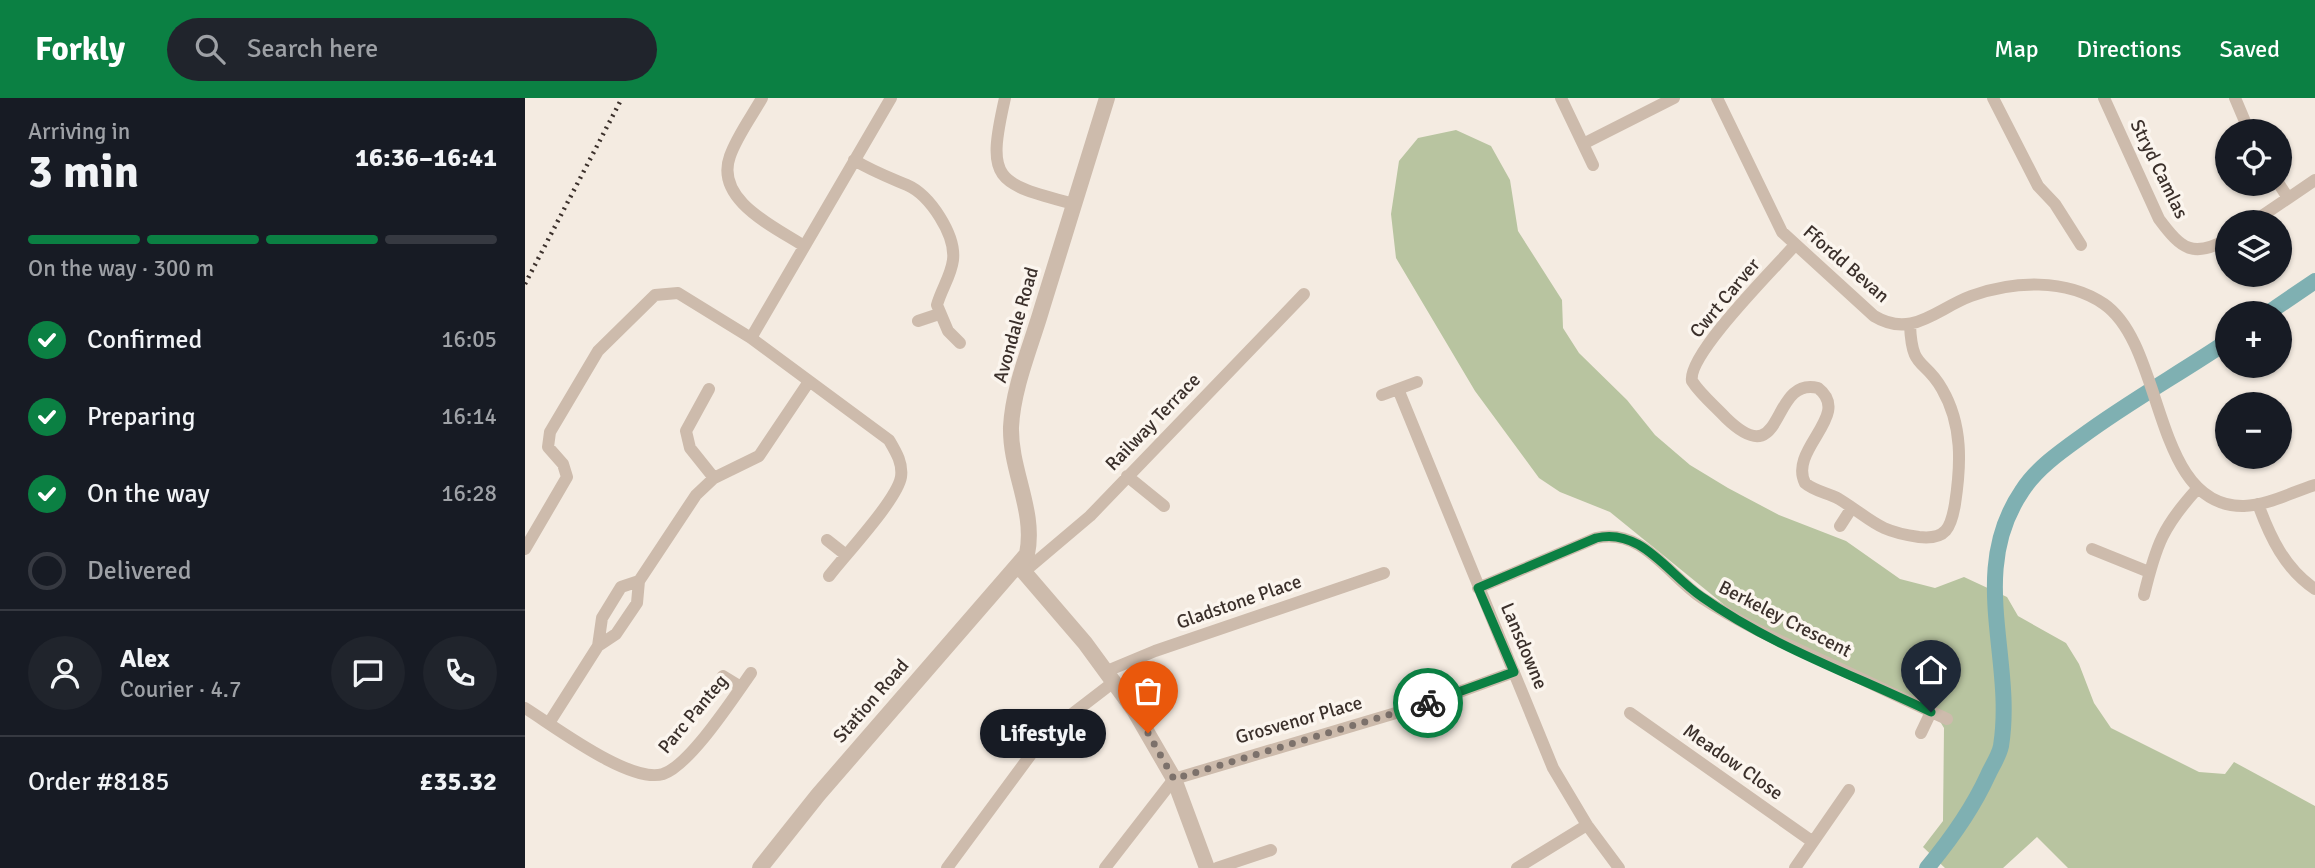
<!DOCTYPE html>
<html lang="en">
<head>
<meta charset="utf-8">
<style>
  body { margin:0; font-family:Signika,sans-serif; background:#20242c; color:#f1f3f6; height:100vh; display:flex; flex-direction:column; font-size:26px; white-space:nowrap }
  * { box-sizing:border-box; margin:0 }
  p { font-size:23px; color:#9ea1a6 }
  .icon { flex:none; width:38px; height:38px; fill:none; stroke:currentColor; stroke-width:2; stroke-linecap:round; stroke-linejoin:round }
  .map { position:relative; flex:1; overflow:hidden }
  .side { display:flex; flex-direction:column; background:#171b24; width:525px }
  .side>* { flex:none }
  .fabs { position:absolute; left:1690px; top:21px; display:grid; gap:14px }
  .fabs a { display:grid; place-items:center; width:77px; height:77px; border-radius:50%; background:#171b24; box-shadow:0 2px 5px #0004; font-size:35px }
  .pin { position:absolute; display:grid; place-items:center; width:60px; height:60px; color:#fff; margin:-72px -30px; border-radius:50% 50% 50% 0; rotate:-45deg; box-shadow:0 0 7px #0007 }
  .pin .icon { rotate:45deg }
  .courier { position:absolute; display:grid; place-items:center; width:70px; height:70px; margin:-35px; border:5px solid #0b8043; border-radius:50%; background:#fff; color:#222; box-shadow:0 2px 9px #0007 }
  .bubble { position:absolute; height:49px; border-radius:24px; background:#171b24; box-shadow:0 2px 5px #0004; font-size:23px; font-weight:700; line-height:49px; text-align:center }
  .headline em { font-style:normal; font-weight:700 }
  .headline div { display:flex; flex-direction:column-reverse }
  .headline { display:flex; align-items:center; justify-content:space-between; height:119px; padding:0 28px }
  h1 { font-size:46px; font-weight:700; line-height:52px }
  .bar { display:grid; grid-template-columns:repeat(4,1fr); gap:10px 7px; align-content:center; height:84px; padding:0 28px }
  .bar i { height:9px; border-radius:5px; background:#363941 }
  .bar .selected { background:#0b8043 }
  .bar p { grid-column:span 4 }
  .line { display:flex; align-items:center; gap:18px; padding:0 28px; border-top:2px solid #363941 }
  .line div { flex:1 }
  .round { display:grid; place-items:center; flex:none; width:74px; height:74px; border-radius:37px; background:#20242c }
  ol { padding:0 28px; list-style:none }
  li { display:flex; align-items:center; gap:21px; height:77px }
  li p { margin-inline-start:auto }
  li .icon { padding:7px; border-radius:50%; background:#0b8043; color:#fff; stroke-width:4 }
  li:last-child { color:#9ea1a6 }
  li i { width:38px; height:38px; border:4px solid #363941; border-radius:50% }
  header { display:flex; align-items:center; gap:42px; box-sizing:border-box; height:98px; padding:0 35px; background:#0b8043; color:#fff }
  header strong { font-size:33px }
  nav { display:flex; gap:38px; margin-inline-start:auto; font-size:24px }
  .search { width:490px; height:63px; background:#20242c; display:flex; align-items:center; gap:18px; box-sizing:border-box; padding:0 24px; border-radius:38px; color:#9ea1a6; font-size:26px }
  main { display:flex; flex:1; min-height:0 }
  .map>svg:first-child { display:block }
  .green { fill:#b8c4a0 }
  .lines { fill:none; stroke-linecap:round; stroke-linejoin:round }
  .canal { stroke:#7fb0b2; stroke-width:16 }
  .minor { stroke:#cdbbac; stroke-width:12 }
  .tertiary { stroke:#cdbbac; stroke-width:16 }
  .rail { stroke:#3b302b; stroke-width:4.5; stroke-dasharray:2 5; stroke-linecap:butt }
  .done { stroke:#7c716b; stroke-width:7; stroke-dasharray:0 12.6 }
  .route { stroke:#0b8043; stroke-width:9 }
  .labels { text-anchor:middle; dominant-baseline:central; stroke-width:7; stroke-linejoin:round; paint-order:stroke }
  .street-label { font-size:19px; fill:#3b302b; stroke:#fbf5ee }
</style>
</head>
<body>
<header>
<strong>Forkly</strong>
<div class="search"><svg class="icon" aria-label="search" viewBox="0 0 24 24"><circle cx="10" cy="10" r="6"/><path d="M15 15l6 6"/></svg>Search here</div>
<nav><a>Map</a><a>Directions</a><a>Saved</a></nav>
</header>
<main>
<section class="side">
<div class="headline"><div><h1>3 min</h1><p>Arriving in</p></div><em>16:36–16:41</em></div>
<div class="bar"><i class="selected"></i><i class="selected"></i><i class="selected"></i><i></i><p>On the way · 300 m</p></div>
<ol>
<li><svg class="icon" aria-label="check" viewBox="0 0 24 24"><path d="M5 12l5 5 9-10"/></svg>Confirmed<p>16:05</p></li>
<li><svg class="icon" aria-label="check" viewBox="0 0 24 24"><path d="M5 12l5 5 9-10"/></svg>Preparing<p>16:14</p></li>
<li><svg class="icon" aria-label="check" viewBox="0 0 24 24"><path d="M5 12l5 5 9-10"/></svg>On the way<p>16:28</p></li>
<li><i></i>Delivered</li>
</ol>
<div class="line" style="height:126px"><a class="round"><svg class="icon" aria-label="person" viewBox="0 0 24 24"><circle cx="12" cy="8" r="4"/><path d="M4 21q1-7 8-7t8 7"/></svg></a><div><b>Alex</b><p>Courier · 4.7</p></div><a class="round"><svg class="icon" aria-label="chat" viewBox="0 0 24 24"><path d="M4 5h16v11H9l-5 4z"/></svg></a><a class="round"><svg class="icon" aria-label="phone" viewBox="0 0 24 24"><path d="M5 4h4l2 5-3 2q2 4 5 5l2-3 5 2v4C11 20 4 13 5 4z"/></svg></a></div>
<div class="line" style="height:91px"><div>Order #8185</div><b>£35.32</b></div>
</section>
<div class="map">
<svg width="1790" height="770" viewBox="0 0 1790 770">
  <rect width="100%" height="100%" fill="#f4ebe1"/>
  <path class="green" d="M 931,32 L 966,48 L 985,82 L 993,133 L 1037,202 L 1038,230 L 1054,255 L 1102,302 L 1130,337 L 1165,367 L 1203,390 L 1254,417 L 1321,443 L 1375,481 L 1410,490 L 1439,479 L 1482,499 L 1493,518 L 1541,545 L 1554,566 L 1569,605 L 1586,630 L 1674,674 L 1700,676 L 1709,664 L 1790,708 L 1790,770 L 1543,770 L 1512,739 L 1478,770 L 1420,770 L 1398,749 L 1418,723 L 1419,630 L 1405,607 L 1213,518 L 1085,414 L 1035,394 L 1014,380 L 950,293 L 871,160 L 866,116 L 874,63 L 893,40 Z"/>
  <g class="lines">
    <path class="canal" d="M 1743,215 L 1790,183
      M 1402,770 C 1427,740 1447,712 1463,677 C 1467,668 1474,658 1476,648 C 1490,561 1442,474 1497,393 C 1511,371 1535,354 1556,339 C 1603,304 1654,276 1703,243"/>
    <path class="minor" d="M 237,0 C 227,18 212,38 205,58 C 189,102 250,129 279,148
      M 480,0 C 461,83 470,85 549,106
      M 1036,0 L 1068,67
      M 1192,0 L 1257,134 L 1349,218 C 1387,241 1411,211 1446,198 C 1488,183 1541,180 1579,206 C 1641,249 1627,410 1719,408 C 1744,407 1767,394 1790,387
      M 1468,0 L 1513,88 L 1530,106 L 1556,147
      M 1579,0 L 1634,121 C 1657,152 1668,160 1703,141
      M 1710,0 L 1724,33
      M 1058,46 L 1149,0
      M 329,62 C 347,73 363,79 382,87 C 405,97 431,137 428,162 C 426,178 416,192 412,207 L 423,233 L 435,245
      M 1754,86 L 1763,100
      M 1728,124 L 1790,82
      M 1269,148 C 1249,171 1162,257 1167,283 C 1176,297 1190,308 1201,320 C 1261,378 1244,278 1293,290 C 1328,317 1263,351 1280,385 C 1289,393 1303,395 1314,401 C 1348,422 1351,433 1394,439 C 1421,442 1426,430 1430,406 C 1436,367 1438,327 1417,291 C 1399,259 1387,274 1385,227
      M 393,223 L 414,216
      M 226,240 L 366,0
      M 184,291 L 161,333 L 165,350 L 189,380
      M 873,291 L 1028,670 L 1062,727 L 1094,770
      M 857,297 L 892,284
      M 602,378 L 639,408
      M 1733,406 C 1745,439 1760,471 1790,491
      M 1315,428 L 1326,411
      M 302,442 L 321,457
      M 0,451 L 42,379 L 38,366 L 23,349 L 25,334 L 73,253 L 130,197 L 153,195 L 226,240 L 364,342 C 371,354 378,365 376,379 C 372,402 320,457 304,478
      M 1567,451 L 1624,474
      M 500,473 L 565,418 L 779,196
      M 953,490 L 1071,440 C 1117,429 1143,477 1177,500 C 1215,525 1255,543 1296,562 C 1338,581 1380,602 1422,621
      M 1619,497 C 1631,447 1638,428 1673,390
      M 73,548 L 77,520 L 96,489 L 114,483
      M 582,573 L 630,553 L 859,475
      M 198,578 L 216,589
      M 0,610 C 29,628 105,686 138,676 C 165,667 209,599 226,575
      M 1105,615 L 1288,744
      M 24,625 L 73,548 L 91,536 L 112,505 L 114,483 L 171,397 L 189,380 L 234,358 L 283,285
      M 1396,635 L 1406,614
      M 422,770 L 521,636 L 590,583
      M 580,770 L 649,681 L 901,606 L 989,574
      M 692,770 L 746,752
      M 992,770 L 1062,727
      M 1270,770 L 1324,692"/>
    <path class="tertiary" d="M 493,467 L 560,545 L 609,612 L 649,681 L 682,770
      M 235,770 L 293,697 L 502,456 C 511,413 485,373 486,329 C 488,289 506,248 517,210 C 539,140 560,70 582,0"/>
    <path class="rail" d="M 0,186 L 97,0"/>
  </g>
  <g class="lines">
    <path class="done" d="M 623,635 L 649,681 L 903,605"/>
    <path class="route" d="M 903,605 L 989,574 L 953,490 L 1071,440 C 1116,429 1143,476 1177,499 C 1246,548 1329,577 1406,614"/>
  </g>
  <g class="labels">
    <g class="street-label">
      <text transform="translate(1634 71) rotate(64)">Stryd Camlas</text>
      <text transform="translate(1321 166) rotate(41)">Ffordd Bevan</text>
      <text transform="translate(1200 200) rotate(-50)">Cwrt Carver</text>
      <text transform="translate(491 227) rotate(-74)">Avondale Road</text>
      <text transform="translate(628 324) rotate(-46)">Railway Terrace</text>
      <text transform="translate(714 504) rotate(-19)">Gladstone Place</text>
      <text transform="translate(1260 521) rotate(27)">Berkeley Crescent</text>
      <text transform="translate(999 548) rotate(67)">Lansdowne</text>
      <text transform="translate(346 603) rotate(-49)">Station Road</text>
      <text transform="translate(168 616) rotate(-50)">Parc Panteg</text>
      <text transform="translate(774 622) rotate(-16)">Grosvenor Place</text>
      <text transform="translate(1208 664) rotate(35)">Meadow Close</text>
    </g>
  </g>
</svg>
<div class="fabs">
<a><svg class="icon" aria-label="locate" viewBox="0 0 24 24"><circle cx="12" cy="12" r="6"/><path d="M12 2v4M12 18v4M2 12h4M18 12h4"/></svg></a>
<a><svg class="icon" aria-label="layers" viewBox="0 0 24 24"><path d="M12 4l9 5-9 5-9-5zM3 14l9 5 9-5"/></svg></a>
<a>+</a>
<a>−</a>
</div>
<div class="pin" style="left:623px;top:635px;background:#ea580c"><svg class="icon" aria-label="bag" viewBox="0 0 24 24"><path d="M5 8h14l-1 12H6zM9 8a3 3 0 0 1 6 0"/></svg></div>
<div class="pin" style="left:1406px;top:614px;background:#1f2937"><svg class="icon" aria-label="home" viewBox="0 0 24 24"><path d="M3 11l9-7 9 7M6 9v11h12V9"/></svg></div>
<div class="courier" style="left:903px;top:605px"><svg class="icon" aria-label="bike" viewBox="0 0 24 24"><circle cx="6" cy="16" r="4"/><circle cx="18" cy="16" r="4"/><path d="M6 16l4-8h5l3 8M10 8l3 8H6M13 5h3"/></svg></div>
<div class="bubble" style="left:455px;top:611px;width:126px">Lifestyle</div>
</div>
</main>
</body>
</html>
